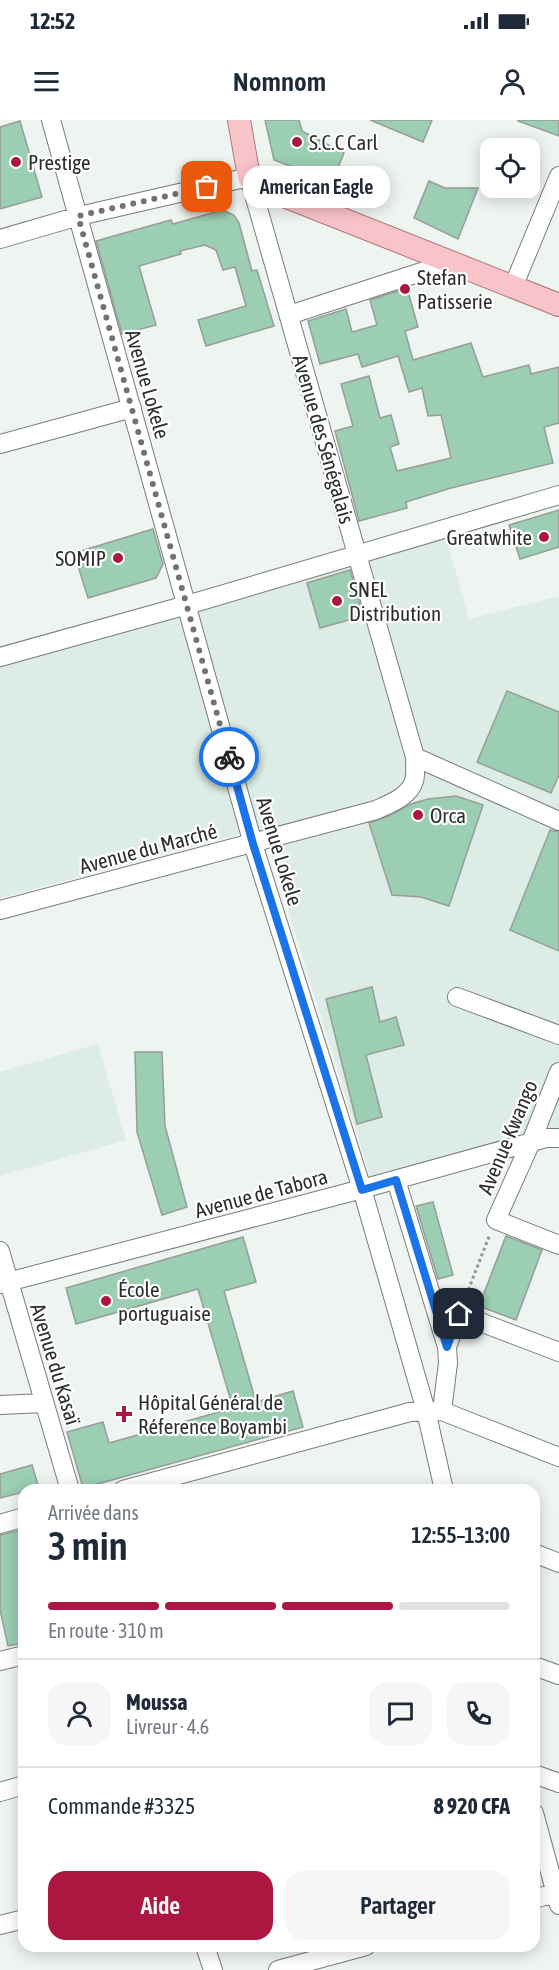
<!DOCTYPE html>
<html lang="fr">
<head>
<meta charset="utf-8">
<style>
  body { margin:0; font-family:"Asap Condensed",sans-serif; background:#f6f6f7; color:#1f2937; height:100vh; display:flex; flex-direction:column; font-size:22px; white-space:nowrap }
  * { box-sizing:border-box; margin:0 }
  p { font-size:20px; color:#747a83 }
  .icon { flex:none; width:33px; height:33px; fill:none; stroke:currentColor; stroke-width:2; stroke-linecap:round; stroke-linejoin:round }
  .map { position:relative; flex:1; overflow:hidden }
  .panel { position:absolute; left:18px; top:1364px; width:522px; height:468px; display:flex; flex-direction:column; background:#fff; border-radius:18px; box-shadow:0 3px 15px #0003 }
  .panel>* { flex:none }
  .controls { position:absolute; left:480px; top:18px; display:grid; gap:12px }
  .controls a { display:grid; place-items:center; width:60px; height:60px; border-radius:12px; background:#fff; box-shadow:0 3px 15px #0003; font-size:30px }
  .pin { position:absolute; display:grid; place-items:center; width:51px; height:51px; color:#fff; margin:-26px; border-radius:12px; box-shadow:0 3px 9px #0006 }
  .courier { position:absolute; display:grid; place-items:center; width:60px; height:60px; margin:-30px; border:4px solid #1a73e8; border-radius:50%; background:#fff; color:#222; box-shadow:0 2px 8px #0007 }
  .bubble { position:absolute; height:42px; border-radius:18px; background:#fff; box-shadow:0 3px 15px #0003; font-size:20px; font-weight:600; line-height:42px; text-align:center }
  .head em { font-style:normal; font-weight:600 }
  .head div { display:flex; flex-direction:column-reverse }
  .head { display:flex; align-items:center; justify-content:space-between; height:102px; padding:0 30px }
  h1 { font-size:39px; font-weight:600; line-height:45px }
  .bar { display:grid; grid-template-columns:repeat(4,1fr); gap:9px 6px; align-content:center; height:72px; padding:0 30px }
  .bar i { height:8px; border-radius:4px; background:#e0e1e3 }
  .bar .active { background:#ac1741 }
  .bar p { grid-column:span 4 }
  .line { display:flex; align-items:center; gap:15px; padding:0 30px; border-top:2px solid #e0e1e3 }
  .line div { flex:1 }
  .round { display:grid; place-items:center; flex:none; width:63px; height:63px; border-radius:18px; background:#f6f6f7 }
  .cta { display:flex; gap:12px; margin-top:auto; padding:12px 30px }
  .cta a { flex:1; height:69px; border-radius:18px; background:#ac1741; color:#fff; font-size:24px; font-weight:600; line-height:69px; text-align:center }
  .cta a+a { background:#f6f6f7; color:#1f2937 }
  .status { display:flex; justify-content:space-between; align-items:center; height:42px; padding:0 30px; background:#fff; direction:ltr }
  .status svg { height:16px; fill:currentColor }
  header { display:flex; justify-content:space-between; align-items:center; height:78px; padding:0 30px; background:#fff; font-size:27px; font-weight:600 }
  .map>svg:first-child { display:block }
  .built { fill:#ddece4 }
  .building { fill:#9bceb3; stroke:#979d99; stroke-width:1.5 }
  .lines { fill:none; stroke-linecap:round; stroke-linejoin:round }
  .minor-casing { stroke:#787d7a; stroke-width:20 }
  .major-casing { stroke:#ae767b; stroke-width:24 }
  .path { stroke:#909491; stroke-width:3; stroke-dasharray:3 3; stroke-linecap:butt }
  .minor { stroke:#fff; stroke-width:18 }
  .major { stroke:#f8c4c9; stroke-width:22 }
  .done { stroke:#707371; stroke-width:6; stroke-dasharray:0 10.8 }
  .route { stroke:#1a73e8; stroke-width:8 }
  .poi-dot { fill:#ac1741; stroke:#fff; stroke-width:2 }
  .labels { text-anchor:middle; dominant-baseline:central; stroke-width:4.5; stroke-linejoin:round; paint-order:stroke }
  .poi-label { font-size:21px; fill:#2c2e2d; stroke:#fff; text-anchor:start }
  .street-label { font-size:21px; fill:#2c2e2d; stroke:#fff }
</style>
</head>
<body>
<div class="status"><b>12:52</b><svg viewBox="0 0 49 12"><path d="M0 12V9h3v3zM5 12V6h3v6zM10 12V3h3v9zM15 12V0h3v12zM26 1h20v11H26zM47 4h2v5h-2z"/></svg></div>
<header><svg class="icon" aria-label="menu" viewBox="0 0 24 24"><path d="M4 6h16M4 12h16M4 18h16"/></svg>Nomnom<svg class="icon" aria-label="person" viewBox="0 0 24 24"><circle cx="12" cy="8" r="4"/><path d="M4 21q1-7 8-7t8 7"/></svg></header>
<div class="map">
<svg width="559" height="1850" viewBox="0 0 559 1850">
  <rect width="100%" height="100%" fill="#eef4f0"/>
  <path class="built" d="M 446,417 L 469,499 L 559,476 L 559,1012 L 371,1059 L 263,708 L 0,778 L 0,547 L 350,443 Z
    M 98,924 L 126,1020 L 0,1056 L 0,952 Z"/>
  <path class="building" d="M 265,0 L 299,0 L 302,11 L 344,33 L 332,62 L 274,40 Z
    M 370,0 L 432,0 L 423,22 Z
    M 518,0 L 559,0 L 559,16 L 518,1 Z
    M 20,1 L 42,77 L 0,89 L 0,7 Z
    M 429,61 L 445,68 L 478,68 L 458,119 L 414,98 Z
    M 222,90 L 234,95 L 239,103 L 252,151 L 257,150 L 274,206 L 206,226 L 198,200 L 246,186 L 235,147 L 223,150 L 216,130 L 205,125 L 180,131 L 181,134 L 139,146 L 156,205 L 122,214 L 96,121 L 171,100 L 173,104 Z
    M 407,168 L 418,207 L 405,211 L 413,240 L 471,223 L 483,257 L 529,245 L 531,254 L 559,247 L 559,303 L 544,307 L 553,343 L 451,368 L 406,382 L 407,388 L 359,401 L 335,311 L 353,306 L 341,264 L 369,256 L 380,298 L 391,295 L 399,324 L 390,327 L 397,351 L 451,338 L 441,295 L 428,296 L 422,268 L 409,272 L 398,236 L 362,247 L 358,234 L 320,244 L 308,201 L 346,189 L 352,212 L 377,205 L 370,180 Z
    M 559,390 L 559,427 L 520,439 L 509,405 Z
    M 153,409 L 163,444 L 156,458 L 88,478 L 74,433 Z
    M 350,450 L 363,496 L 320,508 L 307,463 Z
    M 507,571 L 559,592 L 559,655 L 551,673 L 477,642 Z
    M 456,676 L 483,685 L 449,786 L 421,777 L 392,775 L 369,703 L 391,695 L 411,684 L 428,679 Z
    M 550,710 L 559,712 L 559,831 L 510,810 Z
    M 372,867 L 380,902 L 396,897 L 404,925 L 366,935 L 382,997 L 357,1004 L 326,879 Z
    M 135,932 L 162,932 L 165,1006 L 187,1087 L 162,1095 L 137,1012 Z
    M 433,1082 L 453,1155 L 438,1159 L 416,1086 Z
    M 506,1116 L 542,1130 L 516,1200 L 479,1186 Z
    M 243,1117 L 256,1162 L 224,1171 L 256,1282 L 293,1271 L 303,1307 L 83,1368 L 67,1312 L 103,1302 L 109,1323 L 233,1288 L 198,1169 L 76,1204 L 66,1168 Z
    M 32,1345 L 39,1368 L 24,1370 L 24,1372 L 0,1378 L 0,1354 Z
    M 24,1409 L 24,1523 L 8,1526 L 0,1490 L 0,1415 Z"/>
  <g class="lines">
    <g class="minor-casing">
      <path id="minor" d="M 51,0 L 253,724 L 362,1069 L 426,1291 L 444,1370
        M 0,119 L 79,96 L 249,57 L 415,637 C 415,645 416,654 414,661 C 409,677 389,684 376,690 L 0,790
        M 513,167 L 559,56
        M 289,195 L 449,143
        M 0,324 L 132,288
        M 0,537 L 187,485 L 559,375
        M 415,637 L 559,701
        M 457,877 L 559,915
        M 559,952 L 531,1022 L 496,1100 L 559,1125
        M 396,1060 L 447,1227
        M 0,1131 L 70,1370
        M 0,1164 L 362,1069 L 546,1018 L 559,1018
        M 0,1285 L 44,1283
        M 442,1291 L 448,1243 L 447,1227 L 459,1194 L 559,1232
        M 123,1370 L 410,1292 L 442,1291 L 559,1337
        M 0,1404 L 24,1397
        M 534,1433 L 559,1443
        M 0,1541 L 24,1535
        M 534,1546 L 559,1555
        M 534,1654 L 559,1663
        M 0,1672 L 24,1665
        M 534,1693 L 559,1785
        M 534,1779 L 555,1773 L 559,1774
        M 0,1805 L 24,1799
        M 205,1826 L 213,1850
        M 278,1850 L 366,1826"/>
    </g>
    <g class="major-casing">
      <path id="major" d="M 239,0 L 249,57 L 269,70 L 559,185"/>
    </g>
    <path class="path" d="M 464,1181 L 490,1114"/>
    <use href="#minor" class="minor"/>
    <use href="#major" class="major"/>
  </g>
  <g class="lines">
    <path class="done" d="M 207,67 L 78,96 L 229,637"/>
    <path class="route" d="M 229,637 L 253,724 L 362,1070 L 396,1060 L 447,1227 L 459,1194"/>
  </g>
  <g class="poi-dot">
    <circle cx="297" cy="22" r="6"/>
    <circle cx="16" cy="42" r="6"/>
    <circle cx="405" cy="169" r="6"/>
    <circle cx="544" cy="417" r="6"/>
    <circle cx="118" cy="438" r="6"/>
    <circle cx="337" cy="481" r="6"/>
    <circle cx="418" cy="695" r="6"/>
    <circle cx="106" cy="1181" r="6"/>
    <path d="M121 1285h6v6h6v6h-6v6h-6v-6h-6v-6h6z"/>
  </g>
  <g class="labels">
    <g class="poi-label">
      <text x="309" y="22">S.C.C Carl</text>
      <text x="28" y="42">Prestige</text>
      <text x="417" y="157">Stefan<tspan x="417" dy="24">Patisserie</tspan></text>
      <text x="532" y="417" text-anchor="end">Greatwhite</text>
      <text x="106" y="438" text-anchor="end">SOMIP</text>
      <text x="349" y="469">SNEL<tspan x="349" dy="24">Distribution</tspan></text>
      <text x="430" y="695">Orca</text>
      <text x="118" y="1169">École<tspan x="118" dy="24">portuguaise</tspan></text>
      <text x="138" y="1282">Hôpital Général de<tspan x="138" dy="24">Réference Boyambi</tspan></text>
    </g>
    <g class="street-label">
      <text transform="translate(148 264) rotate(74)">Avenue Lokele</text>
      <text transform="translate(324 319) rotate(74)">Avenue des Sénégalais</text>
      <text transform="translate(148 728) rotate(-15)">Avenue du Marché</text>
      <text transform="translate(280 731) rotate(73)">Avenue Lokele</text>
      <text transform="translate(507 1017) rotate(-67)">Avenue Kwango</text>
      <text transform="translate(261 1073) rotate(-15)">Avenue de Tabora</text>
      <text transform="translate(56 1244) rotate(73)">Avenue du Kasaï</text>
    </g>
  </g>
</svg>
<div class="controls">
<a><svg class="icon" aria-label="locate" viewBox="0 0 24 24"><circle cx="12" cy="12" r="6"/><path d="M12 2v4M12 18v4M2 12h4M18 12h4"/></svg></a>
</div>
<div class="pin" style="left:207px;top:67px;background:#ea580c"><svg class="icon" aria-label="bag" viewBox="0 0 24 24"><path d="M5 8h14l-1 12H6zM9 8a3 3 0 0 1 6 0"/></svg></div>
<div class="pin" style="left:459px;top:1194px;background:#1f2937"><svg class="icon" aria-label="home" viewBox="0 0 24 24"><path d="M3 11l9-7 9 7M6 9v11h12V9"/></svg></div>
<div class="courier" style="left:229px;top:637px"><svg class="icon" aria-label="bike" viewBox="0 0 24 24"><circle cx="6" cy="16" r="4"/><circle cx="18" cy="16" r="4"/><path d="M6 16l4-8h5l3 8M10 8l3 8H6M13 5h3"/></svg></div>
<div class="bubble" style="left:243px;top:46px;width:147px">American Eagle</div>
<section class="panel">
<div class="head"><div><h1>3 min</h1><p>Arrivée dans</p></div><em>12:55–13:00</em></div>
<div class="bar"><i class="active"></i><i class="active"></i><i class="active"></i><i></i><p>En route · 310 m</p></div>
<div class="line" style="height:108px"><a class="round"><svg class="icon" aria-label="person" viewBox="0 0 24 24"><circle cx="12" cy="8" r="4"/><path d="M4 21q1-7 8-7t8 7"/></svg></a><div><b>Moussa</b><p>Livreur · 4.6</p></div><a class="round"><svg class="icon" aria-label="chat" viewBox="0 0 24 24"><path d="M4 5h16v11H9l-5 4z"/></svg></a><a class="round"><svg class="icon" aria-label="phone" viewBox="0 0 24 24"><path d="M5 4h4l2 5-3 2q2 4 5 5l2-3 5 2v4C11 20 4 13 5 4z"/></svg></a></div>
<div class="line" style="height:78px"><div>Commande #3325</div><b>8 920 CFA</b></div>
<div class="cta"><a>Aide</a><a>Partager</a></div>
</section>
</div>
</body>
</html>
